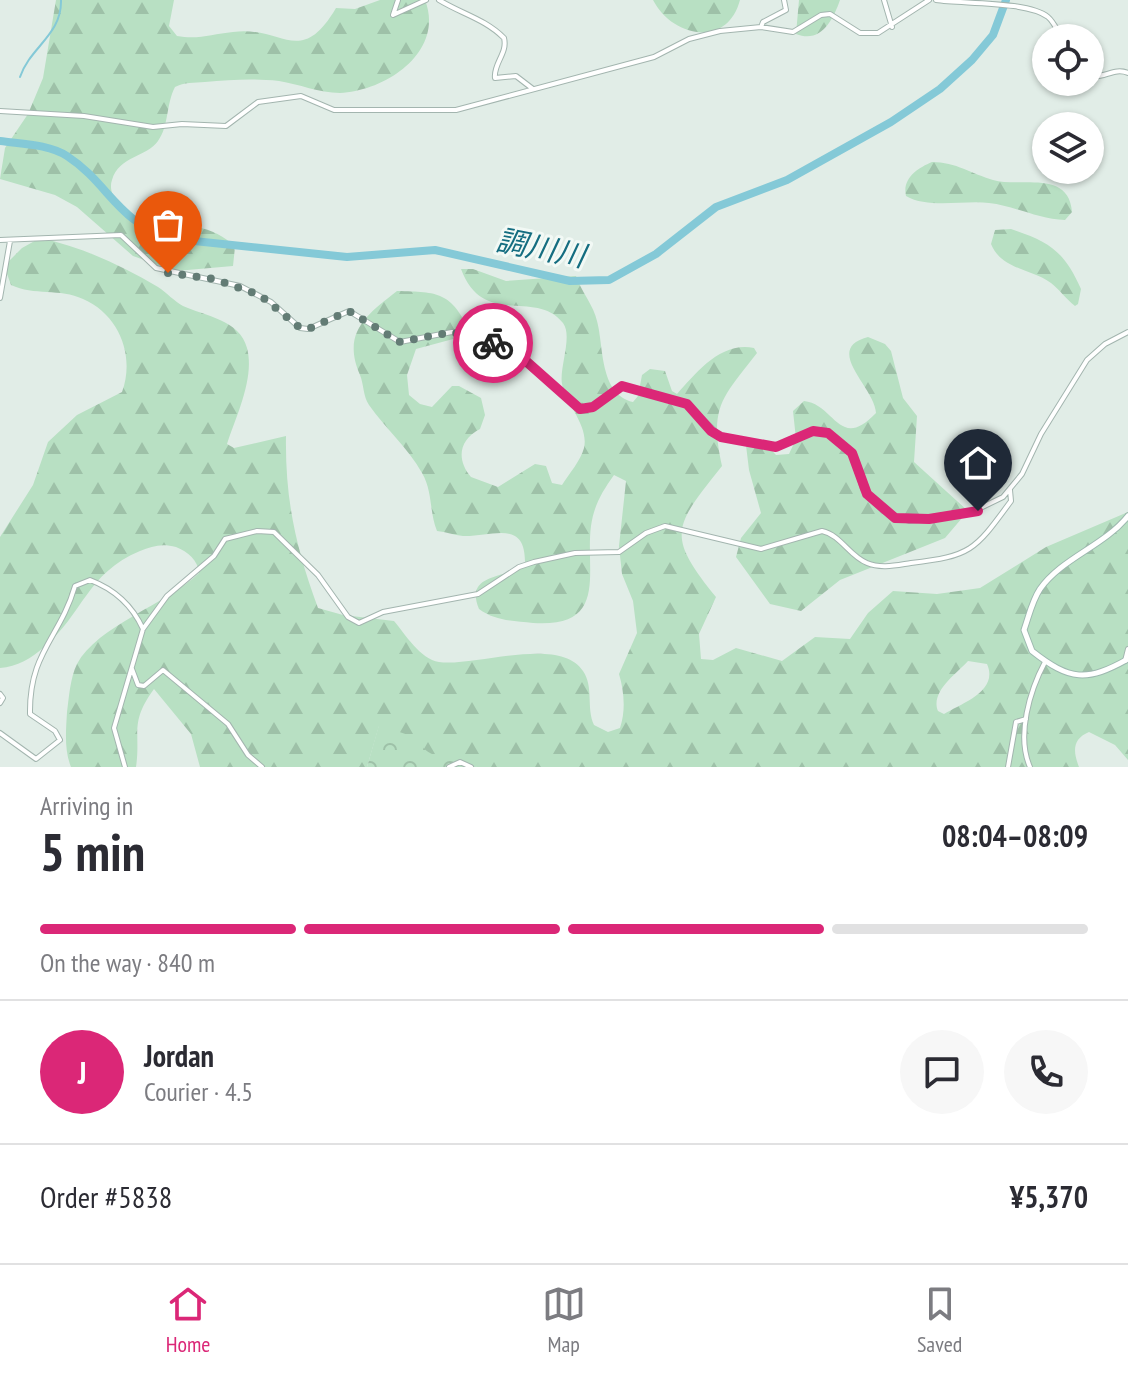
<!DOCTYPE html>
<html lang="en">
<head>
<meta charset="utf-8">
<style>
  body { margin:0; font-family:"PT Sans Narrow","Noto Sans JP",sans-serif; background:#f7f7f7; color:#2b2b33; height:100vh; display:flex; flex-direction:column; font-size:30px; white-space:nowrap }
  * { box-sizing:border-box; margin:0 }
  p { font-size:26px; color:#7c7c81 }
  .icon { flex:none; width:44px; height:44px; fill:none; stroke:currentColor; stroke-width:2; stroke-linecap:round; stroke-linejoin:round }
  .map { position:relative; height:767px; overflow:hidden }
  .sheet { display:flex; flex-direction:column; background:#fff; flex:1 }
  .sheet>* { flex:none }
  .controls { position:absolute; left:1032px; top:24px; display:grid; gap:16px }
  .controls a { display:grid; place-items:center; width:72px; height:72px; border-radius:50%; background:#fff; box-shadow:0 2px 6px #0004; font-size:40px }
  .pin { position:absolute; display:grid; place-items:center; width:68px; height:68px; color:#fff; margin:-82px -34px; border-radius:50% 50% 50% 0; rotate:-45deg; box-shadow:0 0 8px #0007 }
  .pin .icon { rotate:45deg }
  .courier { position:absolute; display:grid; place-items:center; width:80px; height:80px; margin:-40px; border:6px solid #db2777; border-radius:50%; background:#fff; color:#222; box-shadow:0 2px 10px #0007 }
  .summary em { font-style:normal; font-weight:800 }
  .summary div { display:flex; flex-direction:column-reverse }
  .summary { display:flex; align-items:center; justify-content:space-between; height:136px; padding:0 40px }
  h1 { font-size:52px; font-weight:800; line-height:60px }
  .bar { display:grid; grid-template-columns:repeat(4,1fr); gap:12px 8px; align-content:center; height:96px; padding:0 40px }
  .bar i { height:10px; border-radius:6px; background:#e1e1e2 }
  .bar .on { background:#db2777 }
  .bar p { grid-column:span 4 }
  .line { display:flex; align-items:center; gap:20px; padding:0 40px; border-top:2px solid #e1e1e2 }
  .line div { flex:1 }
  .round { display:grid; place-items:center; flex:none; width:84px; height:84px; border-radius:42px; background:#f7f7f7 }
  .menu { display:flex; justify-content:space-around; align-items:center; height:112px; border-top:2px solid #e1e1e2; background:#fff; font-size:22px; color:#7c7c81 }
  .menu a { display:grid; justify-items:center; gap:4px }
  .menu .on { color:#db2777 }
  .map>svg:first-child { display:block }
  .forest { fill:url(#forest-firs); fill-rule:evenodd }
  .park { fill:url(#park-crowns) }
  .lines { fill:none; stroke-linecap:round; stroke-linejoin:round }
  .stream { stroke:#84c9d7; stroke-width:2 }
  .river { stroke:#84c9d7; stroke-width:8 }
  .minor-casing { stroke:#a3b5af; stroke-width:6 }
  .secondary-casing { stroke:#9eb9b0; stroke-width:7 }
  .minor { stroke:#fff; stroke-width:4 }
  .secondary { stroke:#fff; stroke-width:5 }
  .done { stroke:#637c75; stroke-width:8; stroke-dasharray:0 14.4 }
  .route { stroke:#db2777; stroke-width:10 }
  .labels { text-anchor:middle; dominant-baseline:central; stroke-width:6; stroke-linejoin:round; paint-order:stroke }
  .water-label { font-size:30px; font-style:italic; fill:#146d80; stroke:#f2f9f5 }
</style>
</head>
<body>
<div class="map">
<svg width="1128" height="767" viewBox="0 0 1128 767">
  <defs>
    <pattern id="forest-firs" width="22" height="20" patternUnits="userSpaceOnUse" patternTransform="scale(2)"><rect width="22" height="20" fill="#b8e0c3"/><path d="M5 1l3.5 6h-7zM16 11l3.5 6h-7z" fill="#9ec1a8"/></pattern>
    <pattern id="park-crowns" width="20" height="18" patternUnits="userSpaceOnUse" patternTransform="scale(2)"><rect width="20" height="18" fill="#b8e0c3"/><path d="M2 6a3 3 0 1 1 6 0M12 15a3 3 0 1 1 6 0" fill="none" stroke="#9ec1a8"/></pattern>
  </defs>
  <rect width="100%" height="100%" fill="#e1ede7"/>
  <path class="forest" d="M 56,0 L 174,0 L 169,26 L 177,36 C 198,40 212,34 233,32 C 282,25 300,69 336,8 L 355,9 L 380,0 L 425,0 C 445,51 387,91 340,93 C 319,93 299,84 279,81 C 253,78 230,80 205,82 C 194,83 184,82 175,87 C 166,104 169,126 158,141 C 147,157 119,156 112,180 C 109,188 113,197 117,203 C 137,234 168,221 197,227 C 211,230 225,236 235,247 L 233,266 L 176,271 L 150,262 L 133,256 L 77,207 L 55,195 L 0,179 L 5,148 L 28,114 L 43,78 Z
    M 653,0 L 740,0 C 727,49 672,37 653,0 Z
    M 799,0 L 840,0 C 833,20 821,44 796,34 Z
    M 932,162 C 956,162 972,174 993,180 C 1019,188 1069,169 1072,212 L 1065,220 C 1038,219 1015,206 989,203 C 964,200 928,209 906,196 C 902,178 918,168 932,162 Z
    M 1011,229 C 1050,242 1064,251 1081,289 L 1078,304 L 1075,306 C 1066,299 1059,289 1051,283 C 1030,268 1002,270 991,244 L 995,230 Z
    M 40,238 C 82,247 121,265 158,287 C 167,293 174,301 183,306 C 205,316 240,320 247,348 C 255,378 236,416 227,444 L 234,448 L 286,436 C 285,500 296,548 318,608 L 343,615 L 394,621 C 405,634 420,659 439,662 C 474,667 560,635 583,671 C 594,687 586,708 594,725 L 608,732 L 620,728 C 626,710 624,691 619,674 L 637,633 L 633,601 L 622,574 L 619,546 L 626,481 L 614,475 C 602,492 594,505 591,526 C 585,572 609,628 533,623 C 514,621 495,621 479,609 C 464,572 506,580 525,564 C 526,518 492,537 463,536 C 454,535 446,532 437,531 C 429,511 433,492 422,473 C 408,448 385,428 369,405 C 363,396 364,385 360,375 C 342,333 365,316 397,291 C 439,292 451,292 470,332 L 468,335 L 416,349 L 407,375 L 409,395 L 420,404 L 432,407 L 452,386 L 459,386 L 481,398 L 485,415 L 480,429 C 459,440 456,459 471,477 L 498,487 L 535,464 L 546,466 L 552,483 L 562,485 C 569,474 581,460 584,448 C 589,426 567,406 562,384 C 559,368 573,336 563,323 C 536,288 483,329 461,269 L 473,269 L 506,281 L 576,276 C 581,291 594,306 597,321 C 604,346 599,394 633,402 L 638,396 L 642,375 L 650,369 L 665,371 L 672,391 L 677,394 C 696,373 721,341 754,348 L 757,353 C 722,398 709,407 722,466 C 674,527 665,534 716,597 L 699,634 L 701,659 L 713,660 L 736,648 L 782,661 L 815,637 L 850,639 L 868,613 L 893,591 L 937,594 L 980,588 L 1046,547 L 1128,512 L 1128,760 L 1115,745 L 1089,732 C 1072,739 1073,752 1079,767 L 477,767 L 455,759 L 435,760 L 379,726 L 367,767 L 200,767 L 191,734 L 154,689 C 129,723 141,733 136,767 L 71,767 C 64,750 66,730 67,712 C 69,698 70,678 77,664 C 97,626 167,604 199,573 C 198,560 188,552 176,547 C 162,543 152,546 140,551 C 87,573 83,614 44,647 C 32,658 17,667 0,668 L 0,537 L 33,485 L 48,442 L 77,415 L 122,392 C 135,357 120,315 83,299 C 60,288 34,296 11,285 L 6,271 L 9,261 L 22,248 ZM 968,661 L 987,664 C 999,691 962,703 944,714 L 938,711 C 930,692 956,674 968,661 Z
    M 868,337 L 885,344 L 891,351 L 903,398 L 917,416 L 914,462 L 968,511 L 945,538 L 840,580 L 801,611 L 770,604 L 736,557 L 741,538 L 761,513 L 749,470 L 745,437 L 765,443 L 776,455 L 789,454 L 796,439 L 793,411 L 804,401 C 835,404 839,452 876,413 C 875,387 822,349 868,337 Z"/>
  <path class="park" d="M 379,725 L 417,738 C 431,767 452,750 477,767 L 367,767 Z"/>
  <g class="lines">
    <path class="stream" d="M 20,77 C 30,47 62,35 61,0"/>
    <path class="river" d="M 0,141 C 21,144 49,144 67,156 C 110,184 117,224 175,239 L 347,257 L 435,250 L 570,281 L 609,280 L 656,254 L 716,207 L 787,180 L 891,122 L 940,89 L 972,60 L 993,35 L 1006,0"/>
    <g class="minor-casing">
      <path id="minor" d="M 398,0 L 393,15 L 426,0
        M 439,0 C 462,14 485,19 504,38 C 508,53 493,64 495,78 L 516,76 L 533,89
        M 884,0 L 892,27
        M 936,0 C 962,4 1028,1 1048,17 C 1054,22 1058,32 1062,38
        M 761,27 L 763,22 L 786,10 L 784,0
        M 1090,76 C 1104,79 1114,67 1128,73
        M 0,111 L 84,116 L 153,127 L 182,124 L 226,126 L 258,102 L 301,96 L 334,110 L 456,110 L 654,57 L 689,39 L 720,31 L 761,27 L 793,32 L 821,15 L 830,14 L 860,33 L 878,33 L 929,0
        M 0,240 L 121,235 L 156,268 L 240,286 L 271,302 L 300,328 L 308,329 L 349,311 L 400,342 L 452,332 L 508,348 L 580,409 L 593,407 L 622,386 L 687,404 L 721,437 L 776,447 L 813,431 L 828,433 L 852,453 L 863,489 L 883,511 L 909,521 L 929,519 L 968,514 L 1003,497 L 1022,474 L 1041,434 L 1087,360 L 1105,344 L 1128,332
        M 0,298 L 10,241
        M 1125,661 L 1128,649
        M 132,669 L 138,685 L 144,686 L 163,670 L 228,724 L 248,755 L 262,767
        M 0,694 L 3,698 L 0,703
        M 0,733 L 36,759 L 60,740 L 55,731 L 30,714 C 29,652 60,638 75,586 L 90,580 C 114,589 132,605 143,629
        M 125,767 L 114,728 L 143,629 L 167,596 L 214,556 L 225,539 L 257,531 L 274,532 L 318,575 L 348,617 L 359,623 L 383,612 L 478,594 L 519,567 L 534,562 L 575,553 L 619,552 L 646,533 L 665,526 L 761,549 L 822,531 C 841,535 849,556 867,563 C 881,569 897,565 911,563 C 972,556 975,550 1011,501 L 1010,490
        M 449,767 L 460,762 L 471,767
        M 1008,767 L 1016,722 L 1026,719
        M 1030,767 C 1016,736 1030,690 1045,662"/>
    </g>
    <g class="secondary-casing">
      <path id="secondary" d="M 1128,516 C 1104,546 1062,558 1040,589 C 1032,601 1029,616 1024,630 L 1032,651 C 1070,681 1087,682 1128,659"/>
    </g>
    <use href="#minor" class="minor"/>
    <use href="#secondary" class="secondary"/>
  </g>
  <g class="lines">
    <path class="done" d="M 168,273 L 214,279 L 260,295 L 300,328 L 308,329 L 349,311 L 400,342 L 452,332 L 493,343"/>
    <path class="route" d="M 493,343 L 518,354 L 580,409 L 593,407 L 622,386 L 687,404 L 711,431 L 721,437 L 776,447 L 813,431 L 828,433 L 852,453 L 867,494 L 895,518 L 929,519 L 978,511"/>
  </g>
  <g class="labels">
    <g class="water-label">
      <text transform="translate(541 247) rotate(11)">調川川</text>
    </g>
  </g>
</svg>
<div class="controls">
<a><svg class="icon" aria-label="locate" viewBox="0 0 24 24"><circle cx="12" cy="12" r="6"/><path d="M12 2v4M12 18v4M2 12h4M18 12h4"/></svg></a>
<a><svg class="icon" aria-label="layers" viewBox="0 0 24 24"><path d="M12 4l9 5-9 5-9-5zM3 14l9 5 9-5"/></svg></a>
</div>
<div class="pin" style="left:168px;top:273px;background:#ea580c"><svg class="icon" aria-label="bag" viewBox="0 0 24 24"><path d="M5 8h14l-1 12H6zM9 8a3 3 0 0 1 6 0"/></svg></div>
<div class="pin" style="left:978px;top:511px;background:#1f2937"><svg class="icon" aria-label="home" viewBox="0 0 24 24"><path d="M3 11l9-7 9 7M6 9v11h12V9"/></svg></div>
<div class="courier" style="left:493px;top:343px"><svg class="icon" aria-label="bike" viewBox="0 0 24 24"><circle cx="6" cy="16" r="4"/><circle cx="18" cy="16" r="4"/><path d="M6 16l4-8h5l3 8M10 8l3 8H6M13 5h3"/></svg></div>
</div>
<section class="sheet">
<div class="summary"><div><h1>5 min</h1><p>Arriving in</p></div><em>08:04–08:09</em></div>
<div class="bar"><i class="on"></i><i class="on"></i><i class="on"></i><i></i><p>On the way · 840 m</p></div>
<div class="line" style="height:144px"><b class="round" style="background:#db2777;color:#fff">J</b><div><b>Jordan</b><p>Courier · 4.5</p></div><a class="round"><svg class="icon" aria-label="chat" viewBox="0 0 24 24"><path d="M4 5h16v11H9l-5 4z"/></svg></a><a class="round"><svg class="icon" aria-label="phone" viewBox="0 0 24 24"><path d="M5 4h4l2 5-3 2q2 4 5 5l2-3 5 2v4C11 20 4 13 5 4z"/></svg></a></div>
<div class="line" style="height:104px"><div>Order #5838</div><b>¥5,370</b></div>
</section>
<nav class="menu">
<a class="on"><svg class="icon" aria-label="home" viewBox="0 0 24 24"><path d="M3 11l9-7 9 7M6 9v11h12V9"/></svg>Home</a>
<a><svg class="icon" aria-label="map" viewBox="0 0 24 24"><path d="M3 6l6-2 6 2 6-2v14l-6 2-6-2-6 2zM9 4v14M15 6v14"/></svg>Map</a>
<a><svg class="icon" aria-label="saved" viewBox="0 0 24 24"><path d="M7 4h10v16l-5-4-5 4z"/></svg>Saved</a>
</nav>
</body>
</html>
